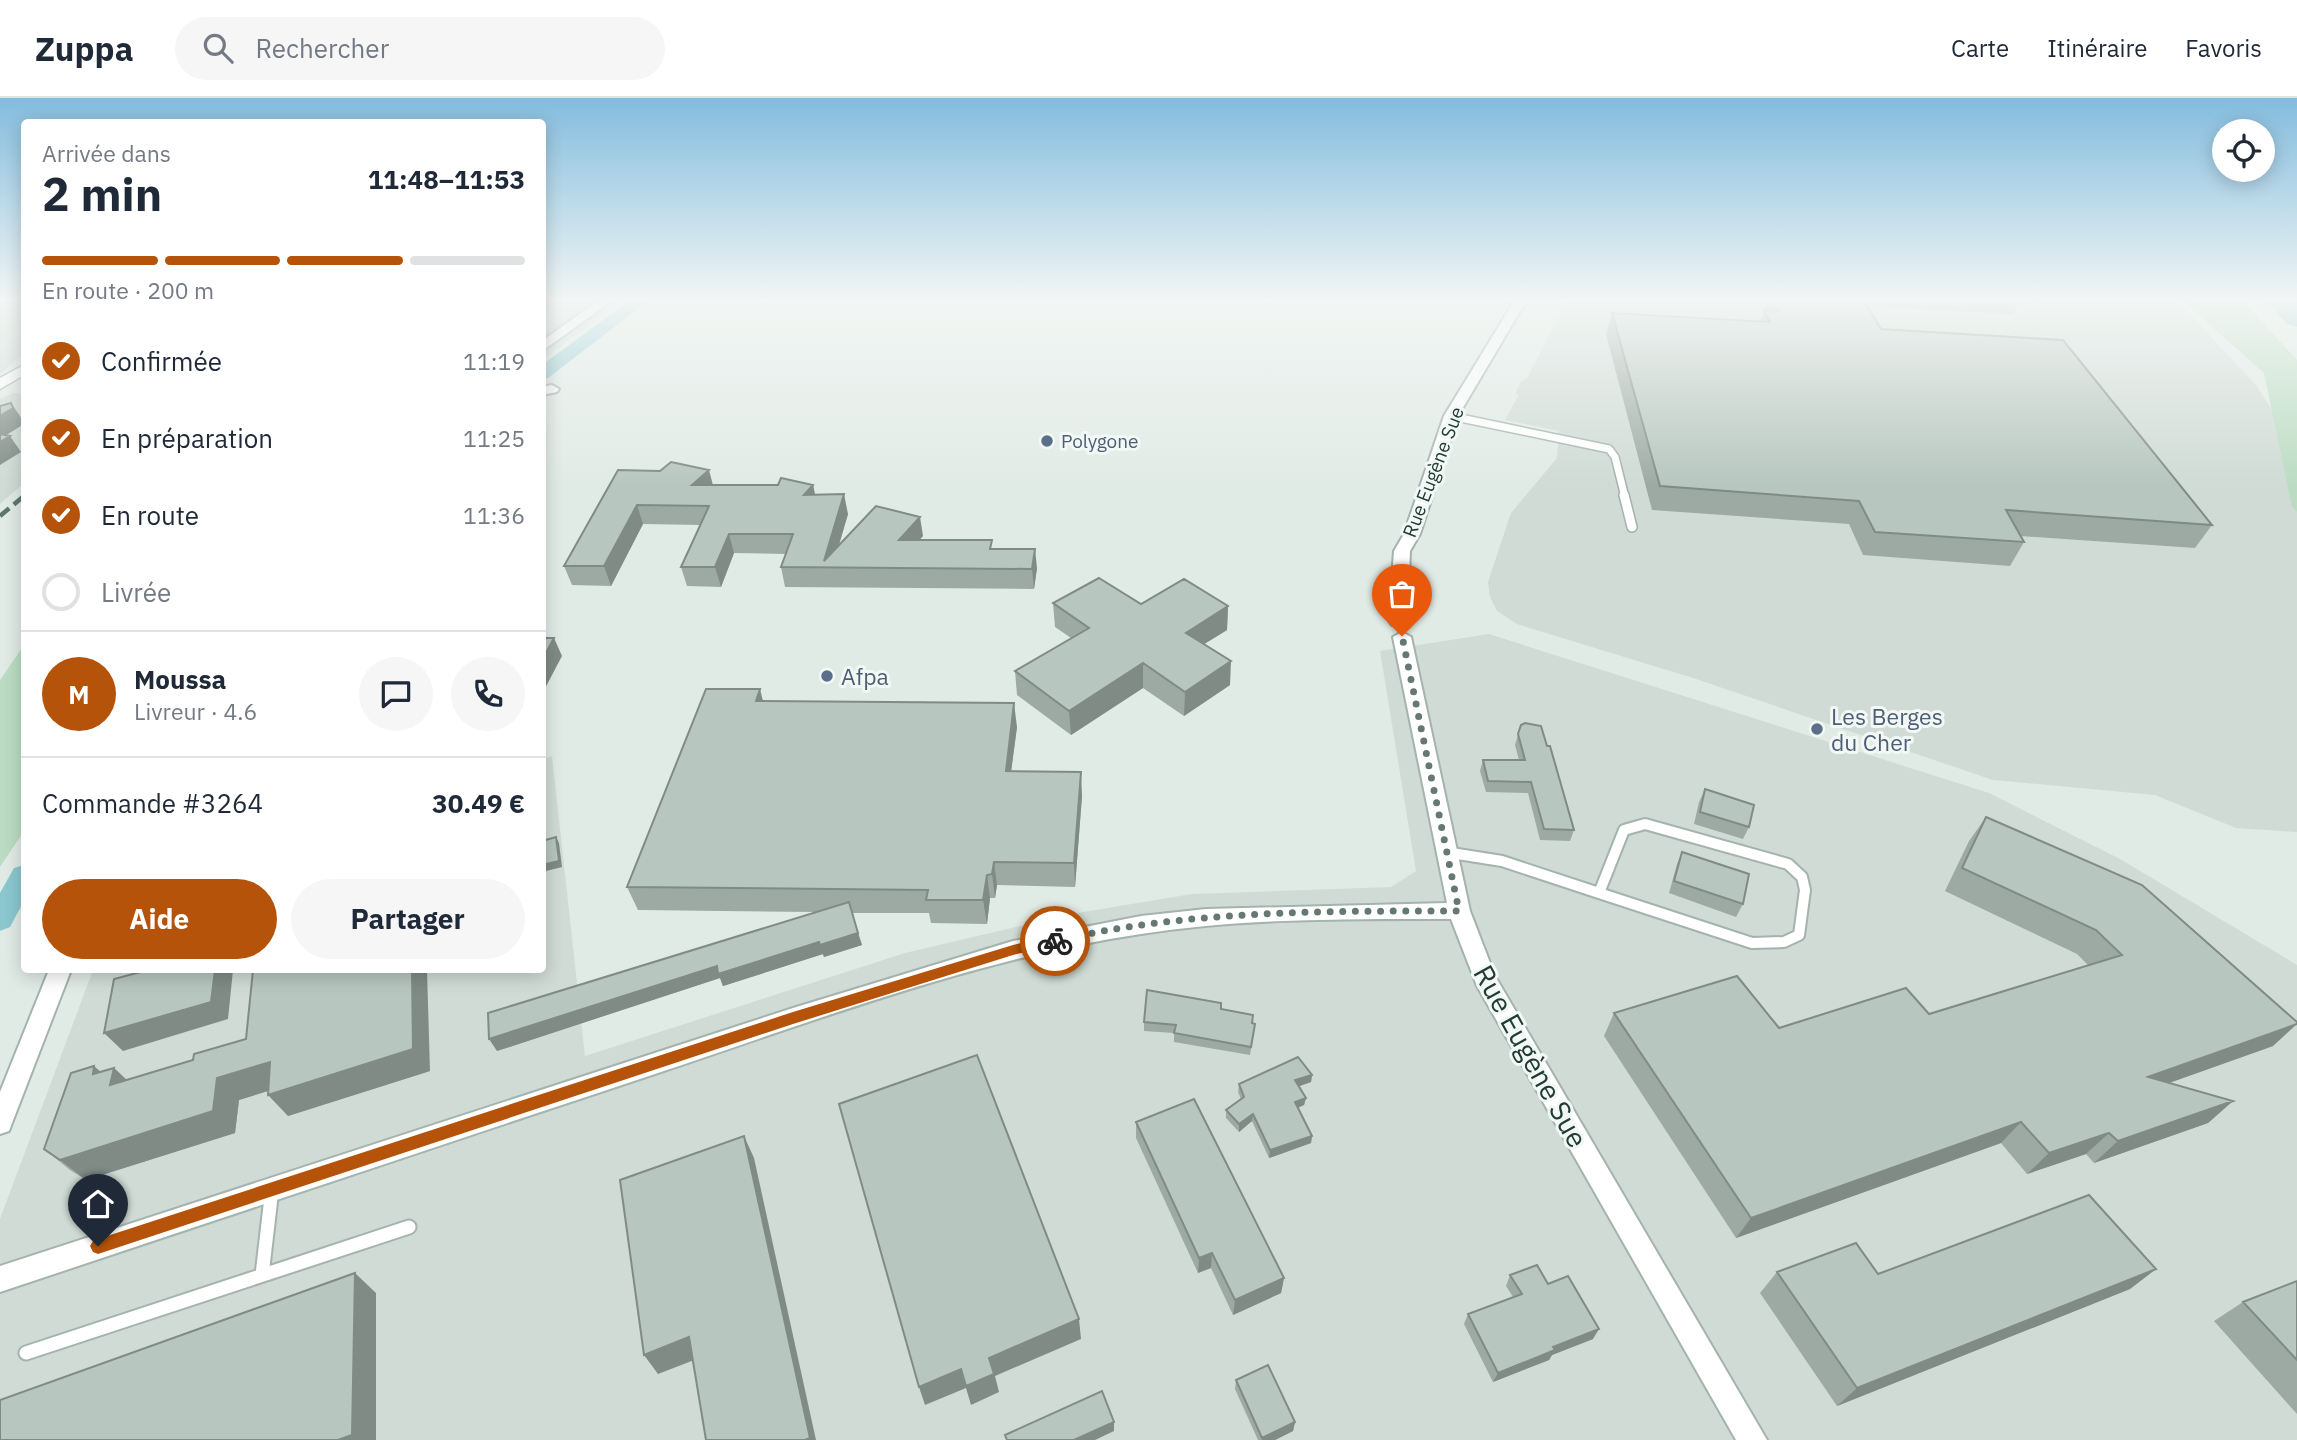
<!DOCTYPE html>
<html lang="fr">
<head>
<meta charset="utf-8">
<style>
  body { margin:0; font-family:"IBM Plex Sans",sans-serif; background:#f6f6f7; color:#1f2937; height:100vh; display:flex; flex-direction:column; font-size:26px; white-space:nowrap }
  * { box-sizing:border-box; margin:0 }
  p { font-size:23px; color:#747a83 }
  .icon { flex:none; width:38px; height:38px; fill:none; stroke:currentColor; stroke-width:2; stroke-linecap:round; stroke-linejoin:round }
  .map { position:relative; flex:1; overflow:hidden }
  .side { position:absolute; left:21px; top:21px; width:525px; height:854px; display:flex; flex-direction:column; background:#fff; border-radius:7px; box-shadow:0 4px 18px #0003 }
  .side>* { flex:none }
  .controls { position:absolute; left:2212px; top:21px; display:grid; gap:14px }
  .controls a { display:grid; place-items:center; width:63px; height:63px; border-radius:50%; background:#fff; box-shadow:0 4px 18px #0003; font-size:35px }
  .pin { position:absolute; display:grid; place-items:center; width:60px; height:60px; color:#fff; margin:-72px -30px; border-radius:50% 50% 50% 0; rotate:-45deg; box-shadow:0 0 7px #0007 }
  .pin .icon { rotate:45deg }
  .courier { position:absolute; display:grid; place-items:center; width:70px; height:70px; margin:-35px; border:5px solid #b45309; border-radius:50%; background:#fff; color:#222; box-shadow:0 2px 9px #0007 }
  .overview em { font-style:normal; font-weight:700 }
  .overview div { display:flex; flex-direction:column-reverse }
  .overview { display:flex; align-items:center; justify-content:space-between; height:119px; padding:0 21px }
  h1 { font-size:46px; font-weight:700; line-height:52px }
  .bar { display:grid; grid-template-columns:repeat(4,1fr); gap:10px 7px; align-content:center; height:84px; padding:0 21px }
  .bar i { height:9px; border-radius:5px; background:#e0e1e3 }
  .bar .on { background:#b45309 }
  .bar p { grid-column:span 4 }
  .line { display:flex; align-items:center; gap:18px; padding:0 21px; border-top:2px solid #e0e1e3 }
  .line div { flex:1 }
  .round { display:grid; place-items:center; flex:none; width:74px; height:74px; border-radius:37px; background:#f6f6f7 }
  ol { padding:0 21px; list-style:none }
  li { display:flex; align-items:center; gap:21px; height:77px }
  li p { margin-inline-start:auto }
  li .icon { padding:7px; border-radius:50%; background:#b45309; color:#fff; stroke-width:4 }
  li:last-child { color:#747a83 }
  li i { width:38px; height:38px; border:4px solid #e0e1e3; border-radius:50% }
  .cta { display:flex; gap:14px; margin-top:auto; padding:14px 21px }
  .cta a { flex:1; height:80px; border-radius:42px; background:#b45309; color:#fff; font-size:28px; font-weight:700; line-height:80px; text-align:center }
  .cta a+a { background:#f6f6f7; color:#1f2937 }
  header { display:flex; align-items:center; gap:42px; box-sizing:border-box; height:98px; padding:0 35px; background:#fff; border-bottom:2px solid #e0e1e3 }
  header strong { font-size:33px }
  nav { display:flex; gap:38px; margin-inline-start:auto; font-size:24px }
  .search { width:490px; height:63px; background:#f6f6f7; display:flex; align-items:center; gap:18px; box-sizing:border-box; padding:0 24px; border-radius:38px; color:#747a83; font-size:26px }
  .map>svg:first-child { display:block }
  .built { fill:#d0dbd5 }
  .green { fill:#bbdcc2 }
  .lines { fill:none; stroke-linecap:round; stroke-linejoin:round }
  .canal { fill:#8bc7cf; fill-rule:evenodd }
  .river { fill:#8bc7cf; fill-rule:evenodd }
  .lane-far3-casing { stroke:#a4b3ad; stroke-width:10 }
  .lane-far2-casing { stroke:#a4b3ad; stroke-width:12 }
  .lane-far1-casing { stroke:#a4b3ad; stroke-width:14 }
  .lane-casing { stroke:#a4b3ad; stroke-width:17 }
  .street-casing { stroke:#a4b3ad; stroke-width:4 }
  .secondary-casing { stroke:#a0b7ae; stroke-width:3 }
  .lane-far3 { stroke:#fff; stroke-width:7 }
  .lane-far2 { stroke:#fff; stroke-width:9 }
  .lane-far1 { stroke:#fff; stroke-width:10 }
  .lane { stroke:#fff; stroke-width:13 }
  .street { fill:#fff; fill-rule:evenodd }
  .secondary { fill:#fff; fill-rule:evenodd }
  .rail { stroke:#5d776f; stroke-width:4.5; stroke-dasharray:12 6; stroke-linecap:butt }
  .wall { fill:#9daaa4 }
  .shaded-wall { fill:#808b86 }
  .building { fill:#b7c6bf; stroke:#808b86; stroke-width:2 }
  .route { fill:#b45309 }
  .done { stroke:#657972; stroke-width:7; stroke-dasharray:0 12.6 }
  .service-dot { fill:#5c6f8a; stroke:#f2f8f5; stroke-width:2.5 }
  .labels { text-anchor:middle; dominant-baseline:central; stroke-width:6; stroke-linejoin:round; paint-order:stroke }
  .far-service-label { font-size:19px; fill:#4e5e75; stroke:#f2f8f5; text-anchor:start }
  .far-street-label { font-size:19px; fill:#223b34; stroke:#f2f8f5 }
  .service-label { font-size:23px; fill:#4e5e75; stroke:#f2f8f5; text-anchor:start }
  .near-street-label { font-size:28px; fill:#223b34; stroke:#f2f8f5 }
</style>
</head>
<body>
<header>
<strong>Zuppa</strong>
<div class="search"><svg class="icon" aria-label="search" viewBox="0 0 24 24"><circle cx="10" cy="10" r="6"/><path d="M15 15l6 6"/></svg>Rechercher</div>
<nav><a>Carte</a><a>Itinéraire</a><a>Favoris</a></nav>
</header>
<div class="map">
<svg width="2297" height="1342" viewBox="0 0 2297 1342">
  <rect width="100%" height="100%" fill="#e1ebe6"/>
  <path class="built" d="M 0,200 L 24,200 L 24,255 L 0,276 Z
    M 543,200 L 626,200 L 543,261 Z
    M 1569,200 L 2174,200 L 2256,287 L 2297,352 L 2297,734 L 2236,730 L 2155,697 L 1993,682 L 1693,580 L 1517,526 L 1497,513 L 1490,499 L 1488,484 L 1511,415 L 1557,360 L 1559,333 L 1505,322 L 1518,298 L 1516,294 L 1521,283 L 1527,280 Z
    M 13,295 L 24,296 L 24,385 L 0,406 L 0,301 Z
    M 1489,536 L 1989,695 L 2120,761 L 2297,867 L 2297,1342 L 0,1342 L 0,1121 L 93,872 L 542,872 L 543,661 L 552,658 L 585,958 L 905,855 L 1071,816 L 1192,796 L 1391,789 L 1416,773 L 1380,553 Z"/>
  <path class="green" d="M 2180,200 L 2240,200 L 2297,262 L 2297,414 L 2292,409 L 2264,275 Z
    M 24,547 L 24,733 L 0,769 L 0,582 Z"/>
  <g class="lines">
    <path class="canal" d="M 633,200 L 652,200 L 548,280 L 542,281 L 542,267 Z
      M 24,767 L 24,803 L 10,829 L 0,833 L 0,795 L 14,770 Z"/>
    <path class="river" d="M 2264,200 L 2294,200 L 2297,203 L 2297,229 L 2287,226 Z"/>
    <g class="lane-far3-casing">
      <path id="lane-far3" d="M 1451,318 L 1609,351 L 1615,359 L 1625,399"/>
    </g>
    <g class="lane-far2-casing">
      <path id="lane-far2" d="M 1624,397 L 1632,429"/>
    </g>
    <g class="lane-far1-casing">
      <path id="lane-far1" d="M 1645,726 L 1788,766 L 1802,779 L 1805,792 L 1799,837 L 1784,844 L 1752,845 L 1599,795 L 1624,732 Z
        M 1445,754 L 1502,763 L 1599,795"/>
    </g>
    <g class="lane-casing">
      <path id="lane" d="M 262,1177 L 272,1091
        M 26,1255 L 409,1129"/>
    </g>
    <g class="street-casing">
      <path id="street" d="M 602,200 L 616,200 L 542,253 L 542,243 Z
        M 1516,200 L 1528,200 L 1458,318 L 1420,436 L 1410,453 L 1407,523 L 1398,528 L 1392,527 L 1389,523 L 1394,453 L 1404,436 L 1444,318 Z
        M 552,287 L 559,291 L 557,294 L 542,297 L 542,289 Z
        M 1402,534 L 1411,539 L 1470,813 L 1495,878 L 1767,1342 L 1736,1342 L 1477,888 L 1451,821 C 1350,821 1242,820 1141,836 C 980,860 816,922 661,974 C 441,1047 220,1121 0,1194 L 0,1168 L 793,910 L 1013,843 L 1141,818 L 1206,811 L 1447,805 L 1393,539 Z
        M 49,872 L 71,872 L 12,1025 L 9,1033 L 0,1036 L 0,994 Z"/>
    </g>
    <g class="secondary-casing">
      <path id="secondary" d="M 4,200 L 24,201 L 24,209 Z
        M 24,267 L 24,277 L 0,291 L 0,280 Z"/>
    </g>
    <use href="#lane-far3" class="lane-far3"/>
    <use href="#lane-far2" class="lane-far2"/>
    <use href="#lane-far1" class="lane-far1"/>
    <use href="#lane" class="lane"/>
    <use href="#street" class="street"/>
    <use href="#secondary" class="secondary"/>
    <path class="rail" d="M 0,418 L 24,398"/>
  </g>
  <path class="wall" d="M 1765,200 L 2021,200 L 2013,216 L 1868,208 L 1881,231 L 2212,427 L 2195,450 L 2020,438 L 2024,444 L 2010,468 L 1863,457 L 1849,426 L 1652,412 L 1606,236 L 1612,215 L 1760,224 L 1765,207 L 1764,203 Z
    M 660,373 L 713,387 L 813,387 L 815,397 L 848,416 L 839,447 L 923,438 L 919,442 L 993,451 L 1037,470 L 1034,491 L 785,489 L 781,469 L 786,456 L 734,455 L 721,489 L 687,488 L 681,469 L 700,427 L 643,426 L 611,488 L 572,487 L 564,468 Z
    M 1053,505 L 1228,508 L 1227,532 L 1204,546 L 1230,587 L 1184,618 L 1143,590 L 1071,637 L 1017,597 L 1015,573 L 1071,540 L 1055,529 Z
    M 763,603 L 1017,629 L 1011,673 L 1082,698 L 1075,789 L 997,787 L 995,800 L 990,800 L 987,826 L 931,825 L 929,815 L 852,815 L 862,847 L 824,859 L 823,856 L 723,888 L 720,880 L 497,953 L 816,814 L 638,812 L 627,789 Z
    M 1521,627 L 1574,732 L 1570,743 L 1540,742 L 1528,695 L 1486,694 L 1480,673 L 1483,662 L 1519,662 L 1515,647 Z
    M 1705,691 L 1749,729 L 1743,741 L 1694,726 L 1699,704 Z
    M 1986,719 L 2273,948 L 2169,985 L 2233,1003 L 2208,1025 L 2094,1065 L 2086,1056 L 2027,1076 L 2001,1045 L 1736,1140 L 1604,938 L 1614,915 L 1779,930 L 1929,916 L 2088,867 L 2077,856 L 1945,793 L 1969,743 Z
    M 1682,754 L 1743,806 L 1736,819 L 1669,795 L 1677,766 Z
    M 1221,911 L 1255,926 L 1250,957 L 1174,944 L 1174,935 L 1144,933 L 1144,924 Z
    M 114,970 L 127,982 L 430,973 L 288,1018 L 268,993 L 239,1002 L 235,1035 L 86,1082 L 70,1072 L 44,1051 Z
    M 1312,977 L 1311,984 L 1299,988 L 1306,1000 L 1304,1007 L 1298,1010 L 1312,1038 L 1311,1045 L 1269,1060 L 1252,1023 L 1239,1034 L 1226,1020 L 1226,1012 L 1241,1001 L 1238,994 L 1239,986 Z
    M 1136,1024 L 1284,1180 L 1281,1195 L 1233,1217 L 1211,1170 L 1198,1175 L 1136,1040 Z
    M 2156,1171 L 2130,1191 L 1837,1308 L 1760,1195 L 1777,1174 L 1878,1176 Z
    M 1510,1177 L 1548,1186 L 1593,1241 L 1552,1257 L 1549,1262 L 1493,1284 L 1464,1226 L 1468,1216 L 1513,1199 L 1506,1188 Z
    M 2297,1183 L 2297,1316 L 2214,1223 L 2243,1204 Z
    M 1236,1282 L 1295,1324 L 1293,1333 L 1275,1342 L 1258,1342 L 1235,1291 Z"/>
  <path class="shaded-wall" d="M 542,200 L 545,200 L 549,211 L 542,216 Z
    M 11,305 L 22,321 L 24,326 L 0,341 L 0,318 Z
    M 10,338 L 21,354 L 0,367 L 0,344 Z
    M 709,372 L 714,391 L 692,387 Z
    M 813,387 L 817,406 L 804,397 Z
    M 844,396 L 848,416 L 832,470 L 824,463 Z
    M 637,407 L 643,426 L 611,488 L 604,468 Z
    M 920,419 L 923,438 L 902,461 L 899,442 Z
    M 729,436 L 734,455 L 721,489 L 715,469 Z
    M 1035,451 L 1037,470 L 1034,491 L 1032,471 Z
    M 1228,508 L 1227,532 L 1185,558 L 1186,535 Z
    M 554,540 L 562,558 L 542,596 L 542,562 Z
    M 1231,563 L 1230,587 L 1184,618 L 1185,594 Z
    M 1143,565 L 1143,590 L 1071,637 L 1069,613 Z
    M 760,591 L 766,615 L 756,603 Z
    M 1014,605 L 1017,629 L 1008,697 L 1006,673 Z
    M 1081,674 L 1082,698 L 1075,789 L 1074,765 Z
    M 556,739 L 559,745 L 562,769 L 542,774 L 542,767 Z
    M 994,764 L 997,787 L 995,800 L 992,776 Z
    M 987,777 L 990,800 L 987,826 L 983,802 Z
    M 858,835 L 862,847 L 824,859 L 820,847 Z
    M 819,844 L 823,856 L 723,888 L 720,880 L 497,953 L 489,941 L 717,868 Z
    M 215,872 L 233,872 L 228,921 L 123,953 L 104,935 Z
    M 412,872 L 427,872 L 430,973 L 288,1018 L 268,997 Z
    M 2297,926 L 2273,948 L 2124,1001 L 2148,979 Z
    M 270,964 L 290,986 L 239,1002 L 235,1035 L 86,1082 L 60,1062 L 217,980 Z
    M 94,968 L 111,983 L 114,970 L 137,992 L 117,994 L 93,976 Z
    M 1312,977 L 1311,984 L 1294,990 L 1295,982 Z
    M 1306,1000 L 1304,1007 L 1294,1011 L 1295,1004 Z
    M 2233,1003 L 2208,1025 L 2094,1065 L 2118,1043 Z
    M 1253,1016 L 1252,1023 L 1239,1034 L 1239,1026 Z
    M 2021,1024 L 2001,1045 L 1736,1140 L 1751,1120 Z
    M 2109,1035 L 2086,1056 L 2027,1076 L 2049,1055 Z
    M 744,1038 L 754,1060 L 816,1342 L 805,1342 Z
    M 1312,1038 L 1311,1045 L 1269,1060 L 1270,1052 Z
    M 1212,1155 L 1211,1170 L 1198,1175 L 1199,1160 Z
    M 2156,1171 L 2130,1191 L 1837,1308 L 1857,1290 Z
    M 355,1175 L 376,1195 L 376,1342 L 338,1342 Z
    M 1284,1180 L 1281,1195 L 1233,1217 L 1235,1202 Z
    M 1079,1221 L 1081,1241 L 995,1278 L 999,1294 L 971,1307 L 966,1290 L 925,1307 L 919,1289 Z
    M 1599,1231 L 1593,1241 L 1552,1257 L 1549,1262 L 1493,1284 L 1498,1275 L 1553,1249 Z
    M 689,1239 L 702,1259 L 658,1276 L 644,1257 Z
    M 1114,1324 L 1114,1333 L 1095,1342 L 1074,1342 Z
    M 1295,1324 L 1293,1333 L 1275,1342 L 1262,1342 L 1262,1340 Z"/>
  <path class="building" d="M 1772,200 L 1863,200 L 1881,231 L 2063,242 L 2212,427 L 2006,412 L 2024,444 L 1875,434 L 1859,403 L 1660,388 L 1612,215 L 1770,224 L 1764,213 L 1780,214 Z
    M 11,305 L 13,310 L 0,318 L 0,308 Z
    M 0,336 L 10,338 L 0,344 Z
    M 671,364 L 709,372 L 692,387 L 778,387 L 781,380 L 813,387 L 804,397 L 844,396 L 824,463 L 876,408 L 920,419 L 899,442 L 992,442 L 990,451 L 1035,451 L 1032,471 L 781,469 L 793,436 L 729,436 L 715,469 L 681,469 L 709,408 L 637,407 L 604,468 L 564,468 L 618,372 L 660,373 Z
    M 1099,480 L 1141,506 L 1184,481 L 1228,508 L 1186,535 L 1231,563 L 1185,594 L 1143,565 L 1069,613 L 1015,573 L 1089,530 L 1053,505 Z
    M 542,540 L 554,540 L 542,562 Z
    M 706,591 L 760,591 L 756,603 L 1014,605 L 1006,673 L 1081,674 L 1074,765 L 994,764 L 992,776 L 987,777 L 983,802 L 926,802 L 928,792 L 627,789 Z
    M 1525,625 L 1541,628 L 1547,648 L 1550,648 L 1574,732 L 1544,731 L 1531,684 L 1488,683 L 1483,662 L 1525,662 L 1518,636 L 1521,627 Z
    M 1705,691 L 1754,707 L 1749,729 L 1700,714 Z
    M 1986,719 L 2142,787 L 2297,924 L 2297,926 L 2148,979 L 2233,1003 L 2118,1043 L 2109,1035 L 2049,1055 L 2021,1024 L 1751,1120 L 1614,915 L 1737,878 L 1779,930 L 1906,890 L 1929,916 L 2122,857 L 2096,832 L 1962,770 Z
    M 556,739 L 559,763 L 542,767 L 542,743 Z
    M 1682,754 L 1749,776 L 1743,806 L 1674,783 Z
    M 849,804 L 858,835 L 820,847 L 819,844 L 718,876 L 717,868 L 489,941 L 488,915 Z
    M 148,872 L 215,872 L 211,904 L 104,935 L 114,881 Z
    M 253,872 L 412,872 L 413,951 L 268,997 L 270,964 L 217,980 L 213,1013 L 60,1062 L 44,1051 L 71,975 L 94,968 L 93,976 L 114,970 L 110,987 L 193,962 L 194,956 L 246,941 Z
    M 1147,892 L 1221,905 L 1221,911 L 1253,917 L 1252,925 L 1255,926 L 1251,949 L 1174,935 L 1176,927 L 1144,924 Z
    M 977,957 L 1079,1221 L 989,1260 L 994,1276 L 966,1288 L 961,1271 L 919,1289 L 839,1006 Z
    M 1298,959 L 1312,977 L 1295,982 L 1306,1000 L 1295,1004 L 1312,1038 L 1270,1052 L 1253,1016 L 1239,1026 L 1226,1012 L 1244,999 L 1239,986 Z
    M 1194,1001 L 1284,1180 L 1235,1202 L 1212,1155 L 1199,1160 L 1136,1024 Z
    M 744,1038 L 810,1340 L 805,1342 L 706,1342 L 689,1239 L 644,1257 L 620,1082 Z
    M 2089,1097 L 2156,1171 L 1857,1290 L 1777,1174 L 1856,1145 L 1878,1176 Z
    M 1537,1167 L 1548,1186 L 1568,1178 L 1599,1231 L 1553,1249 L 1555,1252 L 1498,1275 L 1468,1216 L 1522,1196 L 1510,1177 Z
    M 355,1175 L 352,1337 L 338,1342 L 0,1342 L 0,1302 Z
    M 2297,1183 L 2297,1262 L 2243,1204 Z
    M 1268,1267 L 1295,1324 L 1262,1340 L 1236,1282 Z
    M 1102,1293 L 1114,1324 L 1074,1342 L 1007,1342 L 1005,1337 Z"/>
  <linearGradient id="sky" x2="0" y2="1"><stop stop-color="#83bcde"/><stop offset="0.52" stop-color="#f2f6f4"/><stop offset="1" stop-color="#f2f6f4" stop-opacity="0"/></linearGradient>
  <rect width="2297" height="388" fill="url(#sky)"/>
  <path class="route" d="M 1055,837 L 1059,839 L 1059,846 L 1013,857 L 793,926 L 98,1156 L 93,1154 L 90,1148 L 93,1143 L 98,1141 L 793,914 L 1013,847 Z"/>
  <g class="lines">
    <path class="done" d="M 1055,843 C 1187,812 1324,813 1459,813 L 1402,538"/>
  </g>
  <g class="service-dot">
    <circle cx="1047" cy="343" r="7"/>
    <circle cx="827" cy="578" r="7"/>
    <circle cx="1817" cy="631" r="7"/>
  </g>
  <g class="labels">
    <g class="far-service-label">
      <text x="1061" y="343">Polygone</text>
    </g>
    <g class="far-street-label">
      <text transform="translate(1433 374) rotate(-69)">Rue Eugène Sue</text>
    </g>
    <g class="service-label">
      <text x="841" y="578">Afpa</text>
      <text x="1831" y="618">Les Berges<tspan x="1831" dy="26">du Cher</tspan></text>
    </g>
    <g class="near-street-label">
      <text transform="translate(1531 958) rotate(61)">Rue Eugène Sue</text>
    </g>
  </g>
</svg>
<div class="controls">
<a><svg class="icon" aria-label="locate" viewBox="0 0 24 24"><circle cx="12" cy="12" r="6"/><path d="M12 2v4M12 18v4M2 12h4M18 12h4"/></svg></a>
</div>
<div class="pin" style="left:1402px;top:538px;background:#ea580c"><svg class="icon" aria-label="bag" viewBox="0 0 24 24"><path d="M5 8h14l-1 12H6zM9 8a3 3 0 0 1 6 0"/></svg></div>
<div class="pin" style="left:98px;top:1148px;background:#1f2937"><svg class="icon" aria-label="home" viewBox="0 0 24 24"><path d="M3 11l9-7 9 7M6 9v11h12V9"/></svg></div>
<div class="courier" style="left:1055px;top:843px"><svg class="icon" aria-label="bike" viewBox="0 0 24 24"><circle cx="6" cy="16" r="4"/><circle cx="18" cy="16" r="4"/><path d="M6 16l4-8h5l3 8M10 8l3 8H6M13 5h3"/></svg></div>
<section class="side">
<div class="overview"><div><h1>2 min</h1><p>Arrivée dans</p></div><em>11:48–11:53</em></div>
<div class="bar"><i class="on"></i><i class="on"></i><i class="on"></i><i></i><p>En route · 200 m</p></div>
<ol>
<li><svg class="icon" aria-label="check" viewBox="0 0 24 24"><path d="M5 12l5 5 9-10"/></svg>Confirmée<p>11:19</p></li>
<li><svg class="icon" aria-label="check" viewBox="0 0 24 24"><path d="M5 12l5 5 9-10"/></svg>En préparation<p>11:25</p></li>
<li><svg class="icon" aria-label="check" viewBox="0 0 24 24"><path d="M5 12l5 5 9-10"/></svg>En route<p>11:36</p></li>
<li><i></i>Livrée</li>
</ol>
<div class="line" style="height:126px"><b class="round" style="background:#b45309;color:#fff">M</b><div><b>Moussa</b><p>Livreur · 4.6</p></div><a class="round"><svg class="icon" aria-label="chat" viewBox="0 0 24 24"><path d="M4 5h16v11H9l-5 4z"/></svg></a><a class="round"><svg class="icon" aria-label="phone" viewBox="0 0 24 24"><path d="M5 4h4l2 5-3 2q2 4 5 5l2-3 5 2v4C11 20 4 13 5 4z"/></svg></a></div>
<div class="line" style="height:91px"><div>Commande #3264</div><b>30.49 €</b></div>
<div class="cta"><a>Aide</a><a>Partager</a></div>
</section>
</div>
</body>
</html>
